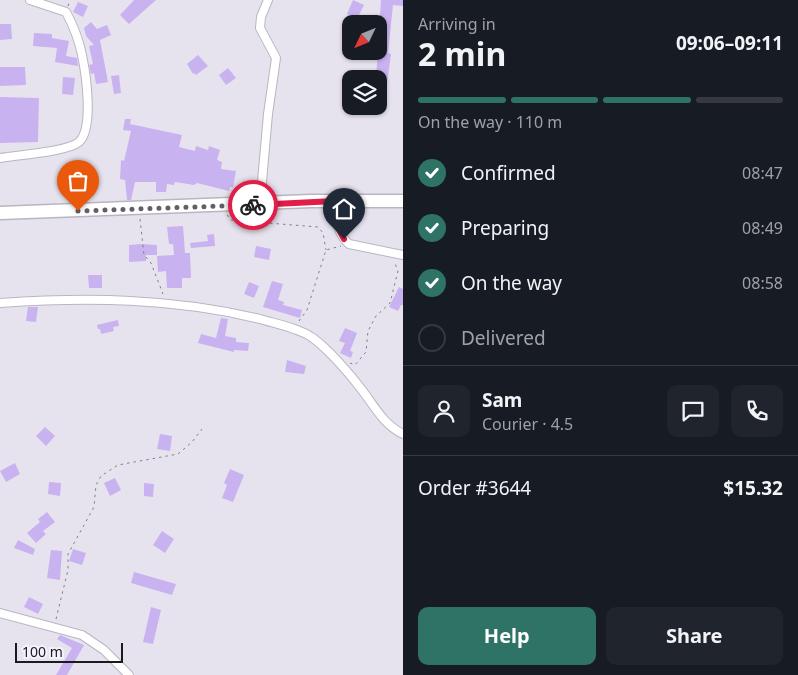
<!DOCTYPE html>
<html lang="en">
<head>
<meta charset="utf-8">
<style>
  body { margin:0; font-family:"Noto Sans",sans-serif; background:#20242c; color:#f1f3f6; height:100vh; display:flex; flex-direction:column; font-size:19px; white-space:nowrap }
  * { box-sizing:border-box; margin:0 }
  p { font-size:16px; color:#9ea1a6 }
  .icon { flex:none; width:28px; height:28px; fill:none; stroke:currentColor; stroke-width:2; stroke-linecap:round; stroke-linejoin:round }
  .map { position:relative; flex:1; overflow:hidden }
  .sheet { display:flex; flex-direction:column; background:#171b24; width:395px }
  .sheet>* { flex:none }
  .needle { width:32px; rotate:227deg }
  .controls { position:absolute; left:342px; top:15px; display:grid; gap:10px }
  .controls a { display:grid; place-items:center; width:45px; height:45px; border-radius:10px; background:#171b24; box-shadow:0 1px 4px #0004; font-size:25px }
  .scale { position:absolute; left:15px; bottom:12px; width:108px; box-sizing:border-box; padding-left:5px; border:2px solid #1b1a1e; border-top:0; font-size:14px; line-height:18px; white-space:nowrap; color:#1b1a1e; -webkit-text-stroke:4px #f4f1fc; paint-order:stroke }
  .pin { position:absolute; display:grid; place-items:center; width:42px; height:42px; color:#fff; margin:-51px -21px; border-radius:50% 50% 50% 0; rotate:-45deg; box-shadow:0 0 5px #0007 }
  .pin .icon { rotate:45deg }
  .courier { position:absolute; display:grid; place-items:center; width:50px; height:50px; margin:-25px; border:4px solid #e11d48; border-radius:50%; background:#fff; color:#222; box-shadow:0 1px 6px #0007 }
  .overview em { font-style:normal; font-weight:700 }
  .overview div { display:flex; flex-direction:column-reverse }
  .overview { display:flex; align-items:center; justify-content:space-between; height:85px; padding:0 15px }
  h1 { font-size:32px; font-weight:700; line-height:38px }
  .bar { display:grid; grid-template-columns:repeat(4,1fr); gap:8px 5px; align-content:center; height:60px; padding:0 15px }
  .bar i { height:6px; border-radius:4px; background:#363941 }
  .bar .active { background:#2f7366 }
  .bar p { grid-column:span 4 }
  .line { display:flex; align-items:center; gap:12px; padding:0 15px; border-top:1px solid #363941 }
  .line div { flex:1 }
  .round { display:grid; place-items:center; flex:none; width:52px; height:52px; border-radius:10px; background:#20242c }
  ol { padding:0 15px; list-style:none }
  li { display:flex; align-items:center; gap:15px; height:55px }
  li p { margin-inline-start:auto }
  li .icon { padding:5px; border-radius:50%; background:#2f7366; color:#fff; stroke-width:4 }
  li:last-child { color:#9ea1a6 }
  li i { width:28px; height:28px; border:2px solid #363941; border-radius:50% }
  .primary-button { display:flex; gap:10px; margin-top:auto; padding:10px 15px }
  .primary-button a { flex:1; height:58px; border-radius:10px; background:#2f7366; color:#fff; font-size:20px; font-weight:700; line-height:58px; text-align:center }
  .primary-button a+a { background:#20242c; color:#f1f3f6 }
  main { display:flex; flex:1; min-height:0 }
  .map>svg:first-child { display:block }
  .building { fill:#c9b2f0 }
  .lines { fill:none; stroke-linecap:round; stroke-linejoin:round }
  .street-casing { stroke:#bab6c1; stroke-width:10 }
  .primary-casing { stroke:#bab6c1; stroke-width:15 }
  .path { stroke:#817f86; stroke-width:1; stroke-dasharray:2.5 4; stroke-linecap:butt }
  .street { stroke:#fff; stroke-width:8 }
  .primary { stroke:#fff; stroke-width:12 }
  .done { stroke:#626067; stroke-width:5; stroke-dasharray:0 9 }
  .route { stroke:#e11d48; stroke-width:6 }
</style>
</head>
<body>
<main>
<div class="map">
<svg width="403" height="675" viewBox="0 0 403 675">
  <rect width="100%" height="100%" fill="#e7e3ee"/>
  <path class="building" d="M 134,0 L 156,0 L 129,24 L 120,15 Z
    M 353,0 L 364,5 L 357,19 L 347,14 Z
    M 381,0 L 403,0 L 403,6 L 393,5 L 388,53 L 391,54 L 385,99 L 379,99 L 379,79 L 376,79 Z
    M 78,2 L 88,6 L 83,17 L 73,12 Z
    M 91,22 L 97,29 L 107,25 L 111,35 L 100,40 L 108,82 L 96,84 L 94,73 L 91,74 L 89,65 L 93,64 L 89,46 L 94,45 L 86,36 L 84,28 Z
    M 0,24 L 11,24 L 12,39 L 0,40 Z
    M 34,33 L 52,34 L 52,38 L 69,41 L 66,56 L 77,58 L 78,66 L 55,62 L 57,48 L 33,46 Z
    M 198,55 L 208,66 L 196,75 L 194,73 L 193,74 L 187,64 Z
    M 0,67 L 25,67 L 26,85 L 0,86 Z
    M 228,68 L 236,78 L 226,85 L 219,75 Z
    M 119,75 L 121,93 L 114,94 L 111,76 Z
    M 63,77 L 75,78 L 73,95 L 62,94 Z
    M 0,97 L 39,98 L 38,142 L 0,143 Z
    M 125,119 L 131,119 L 130,124 L 182,135 L 179,147 L 195,151 L 196,146 L 208,150 L 209,146 L 220,150 L 217,160 L 222,162 L 221,169 L 236,171 L 233,187 L 230,187 L 229,191 L 197,183 L 194,185 L 175,182 L 174,185 L 167,184 L 166,192 L 156,192 L 156,182 L 135,182 L 131,200 L 127,200 L 125,180 L 120,179 L 121,160 L 124,161 L 131,131 L 123,130 Z
    M 183,226 L 185,253 L 190,253 L 191,278 L 182,278 L 182,288 L 167,288 L 166,271 L 158,272 L 157,256 L 174,255 L 173,244 L 169,244 L 167,227 Z
    M 214,234 L 215,246 L 191,248 L 190,243 L 208,241 L 207,235 Z
    M 142,244 L 157,245 L 157,255 L 146,255 L 146,261 L 129,262 L 129,245 Z
    M 256,246 L 271,249 L 269,260 L 254,257 Z
    M 88,275 L 102,275 L 102,288 L 89,288 Z
    M 272,281 L 283,284 L 278,300 L 284,302 L 283,305 L 302,310 L 300,318 L 263,307 Z
    M 249,282 L 259,286 L 254,298 L 244,294 Z
    M 399,287 L 403,289 L 403,305 L 401,305 L 398,311 L 389,307 Z
    M 28,307 L 38,307 L 36,322 L 26,321 Z
    M 221,318 L 228,319 L 225,336 L 236,338 L 236,342 L 249,343 L 248,351 L 234,350 L 234,352 L 198,343 L 201,334 L 216,338 Z
    M 118,320 L 119,326 L 113,327 L 114,331 L 101,334 L 100,329 L 98,329 L 97,325 Z
    M 345,328 L 357,333 L 350,351 L 353,352 L 351,358 L 340,353 L 345,343 L 339,341 Z
    M 287,360 L 306,366 L 304,374 L 285,372 Z
    M 45,427 L 55,436 L 46,446 L 36,436 Z
    M 160,434 L 172,436 L 170,451 L 157,449 Z
    M 15,463 L 20,474 L 6,482 L 0,471 Z
    M 230,469 L 244,475 L 233,502 L 222,498 L 227,485 L 224,483 Z
    M 115,478 L 121,490 L 110,496 L 104,483 Z
    M 49,482 L 61,483 L 60,496 L 48,494 Z
    M 144,483 L 154,484 L 153,497 L 144,496 Z
    M 47,512 L 55,522 L 43,531 L 46,534 L 36,543 L 27,533 L 40,522 L 38,519 Z
    M 162,531 L 174,539 L 165,553 L 153,545 Z
    M 18,540 L 35,549 L 33,555 L 14,548 Z
    M 73,549 L 86,553 L 82,565 L 69,561 Z
    M 51,550 L 62,551 L 60,580 L 47,578 Z
    M 134,572 L 176,584 L 172,595 L 131,583 Z
    M 29,597 L 43,604 L 38,614 L 24,607 Z
    M 151,607 L 161,610 L 153,644 L 143,642 Z
    M 60,635 L 84,645 L 67,675 L 56,675 L 72,648 L 57,639 Z"/>
  <g class="lines">
    <g class="street-casing">
      <path id="street" d="M 0,158 C 17,155 67,152 79,142 C 94,128 86,74 82,55 C 79,40 73,25 66,12 L 30,0
        M 335,201 C 337,217 336,233 349,244 L 403,255
        M 260,204 L 268,114 L 276,58 L 260,28 L 261,17 L 268,0
        M 0,303 C 88,297 173,298 260,319 C 276,324 299,328 313,338 C 329,350 350,374 362,390 C 375,407 384,425 403,434
        M 0,613 L 82,635 L 104,650 L 129,675"/>
    </g>
    <g class="primary-casing">
      <path id="primary" d="M 0,213 L 311,201 L 403,201"/>
    </g>
    <path class="path" d="M 68,6 L 70,0
      M 227,215 L 231,220 L 318,227 L 323,233 L 326,250
      M 140,219 L 144,255 L 151,263 L 163,294
      M 299,321 L 307,310 L 326,250 L 341,246
      M 350,363 L 355,365 L 366,352 L 368,331 L 376,316 L 390,303 L 398,271 L 394,261
      M 56,619 L 68,570 L 68,554 L 94,507 L 96,485 L 101,476 L 118,465 L 178,454 L 192,442 L 202,429"/>
    <use href="#street" class="street"/>
    <use href="#primary" class="primary"/>
  </g>
  <g class="lines">
    <path class="done" d="M 78,211 L 253,205"/>
    <path class="route" d="M 253,205 L 335,201 L 338,228 L 344,239"/>
  </g>
</svg>
<div class="controls">
<a><svg class="needle" viewBox="-14 -14 28 28"><path d="M0-13l5 13h-10z" fill="#e53935"/><path d="M0 13l5-13h-10z" fill="#9ea1a6"/></svg></a>
<a><svg class="icon" aria-label="layers" viewBox="0 0 24 24"><path d="M12 4l9 5-9 5-9-5zM3 14l9 5 9-5"/></svg></a>
</div>
<div class="scale">100 m</div>
<div class="pin" style="left:78px;top:211px;background:#ea580c"><svg class="icon" aria-label="bag" viewBox="0 0 24 24"><path d="M5 8h14l-1 12H6zM9 8a3 3 0 0 1 6 0"/></svg></div>
<div class="pin" style="left:344px;top:239px;background:#1f2937"><svg class="icon" aria-label="home" viewBox="0 0 24 24"><path d="M3 11l9-7 9 7M6 9v11h12V9"/></svg></div>
<div class="courier" style="left:253px;top:205px"><svg class="icon" aria-label="bike" viewBox="0 0 24 24"><circle cx="6" cy="16" r="4"/><circle cx="18" cy="16" r="4"/><path d="M6 16l4-8h5l3 8M10 8l3 8H6M13 5h3"/></svg></div>
</div>
<section class="sheet">
<div class="overview"><div><h1>2 min</h1><p>Arriving in</p></div><em>09:06–09:11</em></div>
<div class="bar"><i class="active"></i><i class="active"></i><i class="active"></i><i></i><p>On the way · 110 m</p></div>
<ol>
<li><svg class="icon" aria-label="check" viewBox="0 0 24 24"><path d="M5 12l5 5 9-10"/></svg>Confirmed<p>08:47</p></li>
<li><svg class="icon" aria-label="check" viewBox="0 0 24 24"><path d="M5 12l5 5 9-10"/></svg>Preparing<p>08:49</p></li>
<li><svg class="icon" aria-label="check" viewBox="0 0 24 24"><path d="M5 12l5 5 9-10"/></svg>On the way<p>08:58</p></li>
<li><i></i>Delivered</li>
</ol>
<div class="line" style="height:90px"><a class="round"><svg class="icon" aria-label="person" viewBox="0 0 24 24"><circle cx="12" cy="8" r="4"/><path d="M4 21q1-7 8-7t8 7"/></svg></a><div><b>Sam</b><p>Courier · 4.5</p></div><a class="round"><svg class="icon" aria-label="chat" viewBox="0 0 24 24"><path d="M4 5h16v11H9l-5 4z"/></svg></a><a class="round"><svg class="icon" aria-label="phone" viewBox="0 0 24 24"><path d="M5 4h4l2 5-3 2q2 4 5 5l2-3 5 2v4C11 20 4 13 5 4z"/></svg></a></div>
<div class="line" style="height:65px"><div>Order #3644</div><b>$15.32</b></div>
<div class="primary-button"><a>Help</a><a>Share</a></div>
</section>
</main>
</body>
</html>
